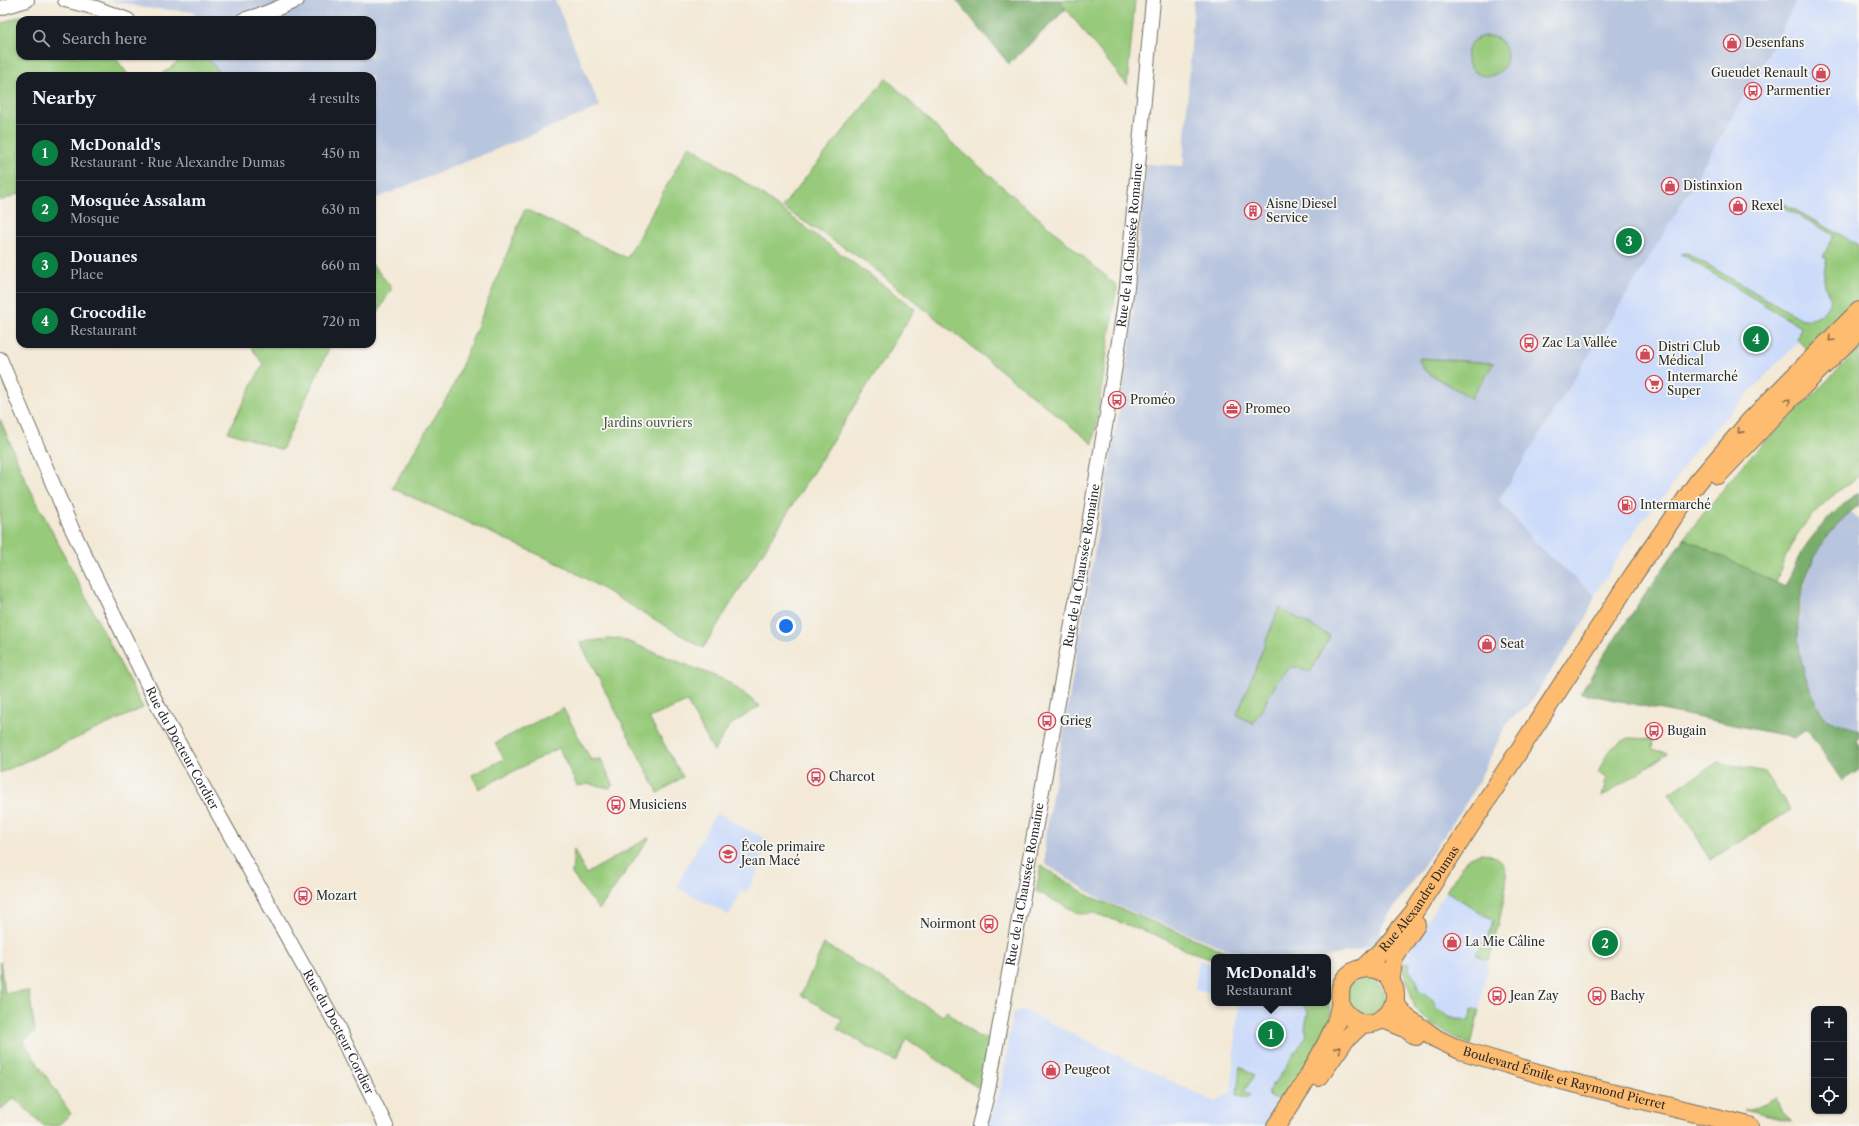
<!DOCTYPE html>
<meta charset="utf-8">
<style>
:root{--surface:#171b24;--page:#242831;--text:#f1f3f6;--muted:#9ea1a6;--line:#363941;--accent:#0b8043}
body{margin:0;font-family:"Libre Caslon Text",serif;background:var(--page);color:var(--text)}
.controls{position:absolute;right:12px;bottom:12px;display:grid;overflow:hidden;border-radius:8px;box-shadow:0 1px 3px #0004}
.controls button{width:36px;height:36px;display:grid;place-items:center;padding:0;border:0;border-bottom:1px solid var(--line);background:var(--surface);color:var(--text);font:20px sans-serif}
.you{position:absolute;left:786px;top:626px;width:14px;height:14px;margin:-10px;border:3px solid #fff;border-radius:50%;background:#1a73e8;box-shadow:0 0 0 6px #1a73e833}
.badge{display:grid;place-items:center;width:26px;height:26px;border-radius:50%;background:var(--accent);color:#fff;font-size:13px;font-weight:700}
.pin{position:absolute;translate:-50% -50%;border:2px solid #fff;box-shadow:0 1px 4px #0006}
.popup{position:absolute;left:1211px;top:954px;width:120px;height:52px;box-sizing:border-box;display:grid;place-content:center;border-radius:8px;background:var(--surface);filter:drop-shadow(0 1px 3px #0005);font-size:13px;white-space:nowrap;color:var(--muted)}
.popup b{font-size:15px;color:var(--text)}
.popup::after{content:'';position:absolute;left:50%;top:100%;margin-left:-8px;border:8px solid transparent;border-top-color:var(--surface)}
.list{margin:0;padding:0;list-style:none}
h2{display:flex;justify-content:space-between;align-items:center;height:52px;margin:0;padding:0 16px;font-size:17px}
h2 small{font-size:13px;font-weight:400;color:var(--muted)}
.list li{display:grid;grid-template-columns:26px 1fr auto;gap:12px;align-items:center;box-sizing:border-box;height:56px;padding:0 16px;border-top:1px solid var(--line)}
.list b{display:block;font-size:15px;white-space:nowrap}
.list p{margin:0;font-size:13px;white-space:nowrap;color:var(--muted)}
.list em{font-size:13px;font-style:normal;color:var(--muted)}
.icon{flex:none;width:22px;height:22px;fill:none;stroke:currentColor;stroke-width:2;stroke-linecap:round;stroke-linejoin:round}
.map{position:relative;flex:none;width:1859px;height:1126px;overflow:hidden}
.search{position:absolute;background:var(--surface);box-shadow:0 1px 3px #0004;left:16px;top:16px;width:360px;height:44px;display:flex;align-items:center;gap:10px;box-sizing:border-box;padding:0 14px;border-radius:12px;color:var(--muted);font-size:15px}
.panel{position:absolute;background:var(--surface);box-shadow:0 1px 3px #0004;left:16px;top:72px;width:360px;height:276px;border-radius:12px}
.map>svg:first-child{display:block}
.built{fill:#ccdbfa}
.industrial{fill:#b8c5de}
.green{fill:#97ca7a;stroke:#617a52}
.forest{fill:#79ae6a;stroke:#526c4a}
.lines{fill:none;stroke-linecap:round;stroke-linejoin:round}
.tertiary-casing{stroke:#716e67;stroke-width:16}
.primary-casing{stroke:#716e67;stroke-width:20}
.tertiary{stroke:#fff;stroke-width:14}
.primary{stroke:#fdbc6f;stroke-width:18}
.oneway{stroke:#8a6c4a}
.labels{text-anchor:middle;stroke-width:3.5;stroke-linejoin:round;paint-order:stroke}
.poi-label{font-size:12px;fill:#2b2b2b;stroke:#f6f6f2;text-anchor:start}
.street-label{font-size:12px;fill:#2b2b2b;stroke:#f6f6f2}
.park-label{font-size:12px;fill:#4b5b43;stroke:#f6f6f2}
</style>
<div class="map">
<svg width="1859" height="1126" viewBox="0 0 1859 1126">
<rect width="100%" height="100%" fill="#f6f6f2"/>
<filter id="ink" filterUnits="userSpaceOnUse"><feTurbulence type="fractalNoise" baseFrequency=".025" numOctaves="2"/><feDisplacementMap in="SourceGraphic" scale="8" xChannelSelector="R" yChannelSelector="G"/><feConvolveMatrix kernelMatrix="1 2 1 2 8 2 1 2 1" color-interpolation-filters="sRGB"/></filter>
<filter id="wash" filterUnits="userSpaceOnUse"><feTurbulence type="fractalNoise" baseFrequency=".012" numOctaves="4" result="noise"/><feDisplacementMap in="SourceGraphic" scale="16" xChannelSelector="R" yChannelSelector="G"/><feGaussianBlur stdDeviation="0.9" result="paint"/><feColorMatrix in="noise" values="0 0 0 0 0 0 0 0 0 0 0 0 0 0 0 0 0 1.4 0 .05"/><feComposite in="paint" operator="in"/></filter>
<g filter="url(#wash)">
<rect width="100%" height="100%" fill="#f3e9d6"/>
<g class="built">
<path d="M1797,0h62v285l-78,74 -85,90 -29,44 -27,30 -45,72 -54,-47 -42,-48 276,-458z"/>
<path d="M716,812l53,29 -13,25 4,2 -14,25 -4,-2 -13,24 -53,-28z"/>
<path d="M1446,891l47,29 -10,39h6l-10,51 -7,-1 -3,12 -21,-5 -14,-10 2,-3 -18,-13 -1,-10 -9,-11 1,-5 -8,-1z"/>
<path d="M1199,960l15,5v29l-19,-5z"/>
<path d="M1328,1000l5,16 -64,110h-281l13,-40 11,-68 2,-6 11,-1 190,91 16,-10 8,-89h89z"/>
</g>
<g class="industrial">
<path d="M110,0h445l45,107 -228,93v-124h-150l-16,-20h166v-36h-177l-1,-8 -50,-4z"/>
<path d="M1194,0h603l-22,42 -113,195 -163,263 42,48 54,47 -8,22 -60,90 -18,13 -36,72 -16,25 -73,105 -8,23 -48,12h-43l-53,-6 -130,-51 -57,-36v-27l85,-491 16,-182 37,2z"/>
<path d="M1850,512l9,8v211l-34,-13 -17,-33 -7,-24 -3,-25 3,-36 11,-39 16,-26z"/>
</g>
<g class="green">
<path d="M1059,0h76l-8,85 -61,-76z"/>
<path d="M51,15l17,1 13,4h-61v36h94l15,20h-109v117l-20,8v-177l20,-8z"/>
<circle cx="1487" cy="56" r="20"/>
<path d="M186,56h20l16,20h-63z"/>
<path d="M886,78l64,63 167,145 -24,158 -230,-184 -81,-53z"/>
<path d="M689,145l61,41 165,123 -212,339 -139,-82 -172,-78 61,-101 72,-178 102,49z"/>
<path d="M1777,200l82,45v54l-27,27 -26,23 -9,-10 4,-12 -120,-73 6,-1 114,66c18,1 22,-4 30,-19 -8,-17 -9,-23 -4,-41l-4,-2 11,-22 -58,-32z"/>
<path d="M372,264l20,24 -20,34z"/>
<path d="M249,344h82l-49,106 -54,-18 35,-68z"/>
<path d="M1859,349v127c-44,31 -67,54 -83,107l-92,-45 61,-76z"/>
<path d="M1418,358l76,5 -23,35 -46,-27z"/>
<path d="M0,419l24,58 119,231 -143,65z"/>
<path d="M1279,608l51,28 -20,36 -19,-6 -14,16 -24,42 -16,-9z"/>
<path d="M619,638l108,43 33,25 -31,20 -15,25 -27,-49 -38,16 34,59 -25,16 -78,-151z"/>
<path d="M563,708l28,52 10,-1 12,25 -3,4 -21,-4 -12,2 -18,-38 -80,41 -7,-14 32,-16 -9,-16z"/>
<path d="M1629,738l24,1 -1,10 16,4 -66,44 5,-21 -9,-3c8,-19 12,-27 31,-35z"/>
<path d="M1718,762l47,10 26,38 -81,50c-12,-23 -27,-45 -41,-67z"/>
<path d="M650,837l-51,73 -27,-36 2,-24 12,24z"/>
<path d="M1481,853c13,1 23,7 25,20 3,15 -12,69 -17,86h-6l-7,-5 6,-11h5l6,-23 -47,-29 22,-33z"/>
<path d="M1041,866l50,31 139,56 22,4h-38v2l-26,-8 -32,-16 -62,-22 -14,1 -44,-23z"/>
<path d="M824,944l119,72 4,-5 30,25 14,3 -10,51 -74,-51 -11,23 -59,-33 5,-10 -41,-24z"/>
<path d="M0,962l5,31 24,-2 6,41 -12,9 48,73 -14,12h-13l-30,-28 -14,12z"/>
<path d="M1401,963l8,1 -1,5 9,11 1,10 18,13 -2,3 14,10 21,5 3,-12 7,1 -8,35c-20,-9 -43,-20 -56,-37z"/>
<path d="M1366,977c14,3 27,22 13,34 -3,3 -8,5 -12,6l-18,-7 -4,-19 8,-11z"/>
<path d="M1328,1000l3,9 -1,17 -48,74 -12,-3 -2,-5 4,-5v-3l2,1 33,-50 -2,-7 3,-16 -6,-9h26z"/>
<path d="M1240,1066l14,10 -10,15 6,4 -3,4 -10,-4z"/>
<path d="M1776,1096l5,16 11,10 -47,-12 18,-4z"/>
</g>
<g class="forest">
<path d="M956,0h103l7,9 -57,55z"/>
<path d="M1859,492v13c-68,51 -79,143 -34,213l34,13v6l-3,4 3,4v25l-17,11 -35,-52 -14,10 -11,-4 -201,-42 22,-37 81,-118 101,49c6,-12 10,-24 16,-34 15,-24 36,-45 58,-61z"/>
</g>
</g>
<g filter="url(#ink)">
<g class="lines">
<defs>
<g id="tertiary">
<path d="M65,0l31,8 32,12"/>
<path d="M0,8l27,-8"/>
<path d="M243,20l23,-7 31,-13"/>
<path id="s1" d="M0,359l72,170 87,179 178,318 49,100"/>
<path id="s2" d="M979,1126l9,-36 90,-499 43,-262 6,-42 26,-287"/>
</g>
<g id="primary">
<path d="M1718,475l69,-73 72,-72"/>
<path id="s3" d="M1362,969l22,-21 30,-36 220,-338 63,-91 53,-62 109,-110"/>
<path d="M1390,981l4,-24 22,-32"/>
<path id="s4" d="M1394,1003l12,14 31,22 23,11 101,30 188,46"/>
<path d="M1383,1019l22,9 11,8"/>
<path d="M1319,1077l25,-36 18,-17"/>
<path d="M1276,1126c20,-29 40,-60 55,-92 4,-8 8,-20 9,-29 1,-10 -2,-17 5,-26 12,-15 35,-14 45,1 20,30 -25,66 -50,25"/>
</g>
</defs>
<use href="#tertiary" class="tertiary-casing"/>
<use href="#primary" class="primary-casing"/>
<use href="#tertiary" class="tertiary"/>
<use href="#primary" class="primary"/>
</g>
<defs><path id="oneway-chevron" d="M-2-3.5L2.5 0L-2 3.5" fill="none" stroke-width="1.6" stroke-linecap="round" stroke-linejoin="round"/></defs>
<g class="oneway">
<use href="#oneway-chevron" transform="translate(1831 339) rotate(135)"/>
<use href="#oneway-chevron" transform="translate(1788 401) rotate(-46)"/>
<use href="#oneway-chevron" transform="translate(1740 431) rotate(132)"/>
<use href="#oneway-chevron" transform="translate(1338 1049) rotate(-56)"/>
</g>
</g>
<defs>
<symbol id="shop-ring" viewBox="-11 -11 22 22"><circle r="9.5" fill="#f6f6f2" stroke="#d1495b" stroke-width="1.5"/><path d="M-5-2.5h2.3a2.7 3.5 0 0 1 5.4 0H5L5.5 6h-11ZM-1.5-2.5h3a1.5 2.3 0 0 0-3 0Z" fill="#d1495b"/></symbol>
<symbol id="bus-ring" viewBox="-11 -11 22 22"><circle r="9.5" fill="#f6f6f2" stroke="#d1495b" stroke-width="1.5"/><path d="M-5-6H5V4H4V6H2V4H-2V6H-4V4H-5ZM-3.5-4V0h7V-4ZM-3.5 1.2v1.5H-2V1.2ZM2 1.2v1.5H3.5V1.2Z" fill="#d1495b"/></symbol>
<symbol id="building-ring" viewBox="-11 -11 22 22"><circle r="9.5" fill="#f6f6f2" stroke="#d1495b" stroke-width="1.5"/><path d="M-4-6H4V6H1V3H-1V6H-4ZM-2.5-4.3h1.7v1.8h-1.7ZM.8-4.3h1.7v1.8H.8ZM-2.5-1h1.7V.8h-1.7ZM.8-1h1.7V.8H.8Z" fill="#d1495b"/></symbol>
<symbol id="supermarket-ring" viewBox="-11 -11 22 22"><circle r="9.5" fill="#f6f6f2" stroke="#d1495b" stroke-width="1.5"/><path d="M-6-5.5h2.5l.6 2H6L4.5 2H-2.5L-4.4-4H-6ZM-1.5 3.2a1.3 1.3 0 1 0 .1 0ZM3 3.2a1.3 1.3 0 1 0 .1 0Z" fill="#d1495b"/></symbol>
<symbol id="office-ring" viewBox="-11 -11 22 22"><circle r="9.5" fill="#f6f6f2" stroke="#d1495b" stroke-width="1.5"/><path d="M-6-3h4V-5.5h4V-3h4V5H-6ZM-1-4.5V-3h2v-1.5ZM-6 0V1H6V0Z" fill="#d1495b"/></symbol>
<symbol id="fuel-ring" viewBox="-11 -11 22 22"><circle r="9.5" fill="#f6f6f2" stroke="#d1495b" stroke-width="1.5"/><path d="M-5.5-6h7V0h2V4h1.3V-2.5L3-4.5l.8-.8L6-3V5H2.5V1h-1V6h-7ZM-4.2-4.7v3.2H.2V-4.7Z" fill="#d1495b"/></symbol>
<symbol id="school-ring" viewBox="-11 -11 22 22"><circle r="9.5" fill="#f6f6f2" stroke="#d1495b" stroke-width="1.5"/><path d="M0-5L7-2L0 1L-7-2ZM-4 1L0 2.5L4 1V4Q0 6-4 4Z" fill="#d1495b"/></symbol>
</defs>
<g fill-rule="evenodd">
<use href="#shop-ring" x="1722" y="33" width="20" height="20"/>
<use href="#shop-ring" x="1811" y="63" width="20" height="20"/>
<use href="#bus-ring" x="1743" y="81" width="20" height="20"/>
<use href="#shop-ring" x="1660" y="176" width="20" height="20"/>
<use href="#shop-ring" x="1728" y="196" width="20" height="20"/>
<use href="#building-ring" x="1243" y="201" width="20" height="20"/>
<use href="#bus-ring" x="1519" y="333" width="20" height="20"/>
<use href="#shop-ring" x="1635" y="344" width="20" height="20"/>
<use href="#supermarket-ring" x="1644" y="374" width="20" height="20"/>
<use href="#bus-ring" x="1107" y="390" width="20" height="20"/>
<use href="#office-ring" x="1222" y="399" width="20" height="20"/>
<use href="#fuel-ring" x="1617" y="495" width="20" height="20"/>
<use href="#shop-ring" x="1477" y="634" width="20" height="20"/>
<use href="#bus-ring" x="1037" y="711" width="20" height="20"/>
<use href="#bus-ring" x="1644" y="721" width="20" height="20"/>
<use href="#bus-ring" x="806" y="767" width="20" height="20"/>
<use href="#bus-ring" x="606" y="795" width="20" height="20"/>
<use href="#school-ring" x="718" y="844" width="20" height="20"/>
<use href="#bus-ring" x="293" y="886" width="20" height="20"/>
<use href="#bus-ring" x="979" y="914" width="20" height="20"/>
<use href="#shop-ring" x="1442" y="932" width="20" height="20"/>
<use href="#bus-ring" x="1487" y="986" width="20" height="20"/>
<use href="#bus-ring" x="1587" y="986" width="20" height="20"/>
<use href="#shop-ring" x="1041" y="1060" width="20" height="20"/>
</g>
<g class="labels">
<g class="poi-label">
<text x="1745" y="47">Desenfans</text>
<text x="1808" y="77" text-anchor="end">Gueudet Renault</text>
<text x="1766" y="95">Parmentier</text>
<text x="1683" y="190">Distinxion</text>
<text x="1266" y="208">Aisne Diesel<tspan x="1266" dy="14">Service</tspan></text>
<text x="1751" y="210">Rexel</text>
<text x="1542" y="347">Zac La Vallée</text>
<text x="1658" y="351">Distri Club<tspan x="1658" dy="14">Médical</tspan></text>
<text x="1667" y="381">Intermarché<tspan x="1667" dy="14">Super</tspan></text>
<text x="1130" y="404">Proméo</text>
<text x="1245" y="413">Promeo</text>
<text x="1640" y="509">Intermarché</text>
<text x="1500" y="648">Seat</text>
<text x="1060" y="725">Grieg</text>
<text x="1667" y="735">Bugain</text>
<text x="829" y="781">Charcot</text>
<text x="629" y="809">Musiciens</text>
<text x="741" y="851">École primaire<tspan x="741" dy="14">Jean Macé</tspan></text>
<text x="316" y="900">Mozart</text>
<text x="976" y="928" text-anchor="end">Noirmont</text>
<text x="1465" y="946">La Mie Câline</text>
<text x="1510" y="1000">Jean Zay</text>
<text x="1610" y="1000">Bachy</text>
<text x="1064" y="1074">Peugeot</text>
</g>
<g class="street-label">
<text dy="4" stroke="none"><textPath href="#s2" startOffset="894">Rue de la Chaussée Romaine</textPath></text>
<text dy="4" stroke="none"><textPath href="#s2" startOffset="570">Rue de la Chaussée Romaine</textPath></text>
<text dy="4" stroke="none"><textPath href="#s1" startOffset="430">Rue du Docteur Cordier</textPath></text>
<text dy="4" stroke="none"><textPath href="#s2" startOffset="246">Rue de la Chaussée Romaine</textPath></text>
<text dy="4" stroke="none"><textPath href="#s3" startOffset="91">Rue Alexandre Dumas</textPath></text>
<text dy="4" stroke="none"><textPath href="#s1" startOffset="754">Rue du Docteur Cordier</textPath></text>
<text dy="4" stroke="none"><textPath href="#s4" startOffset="190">Boulevard Émile et Raymond Pierret</textPath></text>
</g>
<g class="park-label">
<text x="648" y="427">Jardins ouvriers</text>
</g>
</g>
</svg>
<div class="controls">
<button>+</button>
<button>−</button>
<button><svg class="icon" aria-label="locate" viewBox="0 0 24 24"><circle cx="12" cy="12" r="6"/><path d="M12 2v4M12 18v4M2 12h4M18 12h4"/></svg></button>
</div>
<div class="you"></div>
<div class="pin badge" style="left:1271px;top:1034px">1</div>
<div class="popup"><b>McDonald's</b>Restaurant</div>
<div class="pin badge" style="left:1605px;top:943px">2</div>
<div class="pin badge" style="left:1629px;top:241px">3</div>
<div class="pin badge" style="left:1756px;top:339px">4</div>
<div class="search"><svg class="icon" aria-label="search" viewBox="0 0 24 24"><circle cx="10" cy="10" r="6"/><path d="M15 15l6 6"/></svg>Search here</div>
<section class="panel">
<h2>Nearby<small>4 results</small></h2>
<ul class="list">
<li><span class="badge">1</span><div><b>McDonald's</b><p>Restaurant · Rue Alexandre Dumas</p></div><em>450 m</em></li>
<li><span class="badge">2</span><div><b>Mosquée Assalam</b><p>Mosque</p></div><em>630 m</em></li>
<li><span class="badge">3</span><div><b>Douanes</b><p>Place</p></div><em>660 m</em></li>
<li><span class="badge">4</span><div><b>Crocodile</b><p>Restaurant</p></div><em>720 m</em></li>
</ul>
</section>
</div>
